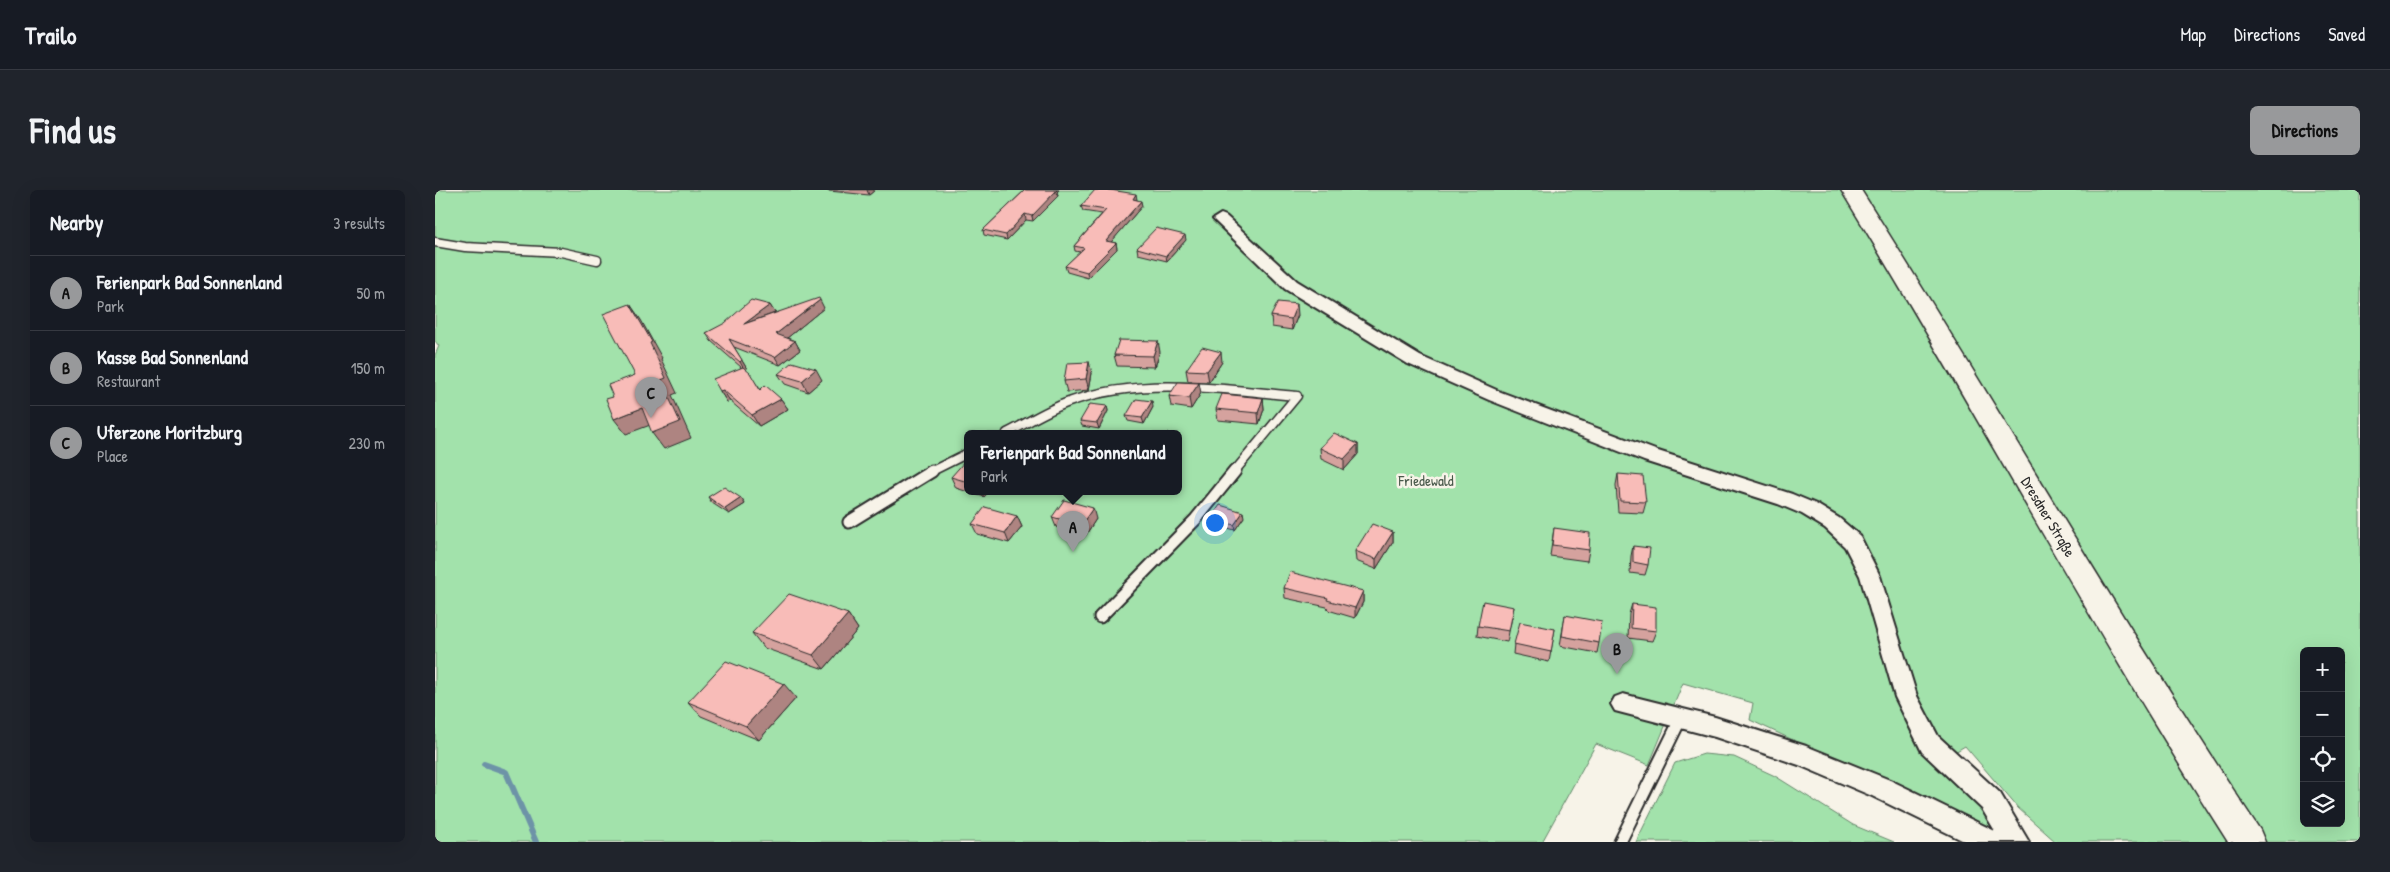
<!DOCTYPE html>
<meta charset="utf-8">
<style>
:root{--surface:#171b24;--page:#20242c;--text:#f1f3f6;--muted:#9ea1a6;--line:#363941;--accent:#98999b}
body{margin:0;font-family:"Patrick Hand",sans-serif;background:var(--page);color:var(--text)}
.controls{position:absolute;right:15px;bottom:15px;display:grid;overflow:hidden;border-radius:8px;box-shadow:0 5px 20px #0002}
.controls button{width:45px;height:45px;display:grid;place-items:center;padding:0;border:0;border-bottom:1px solid var(--line);background:var(--surface);color:var(--text);font:25px sans-serif}
.you{position:absolute;left:779px;top:332px;width:18px;height:18px;margin:-12px;border:4px solid #fff;border-radius:50%;background:#1a73e8;box-shadow:0 0 0 8px #1a73e833}
.badge{display:grid;place-items:center;width:32px;height:32px;border-radius:50%;background:var(--accent);color:#111;font-size:16px;font-weight:700}
.pin{position:absolute;translate:-50% -41px;filter:drop-shadow(0 1px 2px #0008)}
.pin::after{content:'';position:absolute;top:26px;width:18px;height:15px;background:inherit;clip-path:polygon(0 0,100% 0,50% 100%)}
.popup{position:absolute;left:529px;top:240px;width:218px;height:65px;box-sizing:border-box;display:grid;place-content:center;border-radius:8px;background:var(--surface);filter:drop-shadow(0 1px 4px #0005);font-size:16px;white-space:nowrap;color:var(--muted)}
.popup b{font-size:19px;color:var(--text)}
.popup::after{content:'';position:absolute;left:50%;top:100%;margin-left:-10px;border:10px solid transparent;border-top-color:var(--surface)}
.list{margin:0;padding:0;list-style:none}
h2{display:flex;justify-content:space-between;align-items:center;height:65px;margin:0;padding:0 20px;font-size:21px}
h2 small{font-size:16px;font-weight:400;color:var(--muted)}
.list li{display:grid;grid-template-columns:32px 1fr auto;gap:15px;align-items:center;box-sizing:border-box;height:75px;padding:0 20px;border-top:1px solid var(--line)}
.list b{display:block;font-size:19px;white-space:nowrap}
.list p{margin:0;font-size:16px;white-space:nowrap;color:var(--muted)}
.list em{font-size:16px;font-style:normal;color:var(--muted)}
.icon{flex:none;width:28px;height:28px;fill:none;stroke:currentColor;stroke-width:2;stroke-linecap:round;stroke-linejoin:round}
.map{position:relative;flex:none;width:1925px;height:652px;overflow:hidden;border-radius:8px}
header{display:flex;align-items:center;gap:30px;box-sizing:border-box;height:70px;padding:0 25px;background:var(--surface);border-bottom:1px solid var(--line)}
header strong{font-size:24px}
nav{display:flex;gap:28px;margin-inline-start:auto;font-size:18px}
.intro{display:flex;align-items:center;justify-content:space-between;box-sizing:border-box;height:120px;padding:0 30px}
h1{margin:0;font-size:35px}
.button{padding:12px 22px;border-radius:8px;background:var(--accent);color:#111;font-size:18px;font-weight:700}
main{display:flex;gap:30px;padding:0 30px}
aside{flex:1;background:var(--surface);border-radius:8px;box-shadow:0 5px 20px #0002}
.map>svg:first-child{display:block}
.green{fill:#a2e2ab;stroke:#66866b;fill-rule:evenodd}
.lines{fill:none;stroke-linecap:round;stroke-linejoin:round}
.stream{stroke:#6d93a7;stroke-width:6}
.service-far1-casing{stroke:#2b2b2b;stroke-width:11}
.service-casing{stroke:#2b2b2b;stroke-width:15}
.minor-casing{stroke:#2b2b2b;stroke-width:4}
.secondary-casing{stroke:#2b2b2b;stroke-width:3}
.service-far1{stroke:#f7f3e8;stroke-width:8}
.service{stroke:#f7f3e8;stroke-width:11}
.minor{fill:#f7f3e8;fill-rule:evenodd}
.secondary{fill:#f7f3e8;fill-rule:evenodd}
.wall{fill:#d5a29e;stroke:#2b2b2b}
.shaded-wall{fill:#ae8481;stroke:#2b2b2b}
.building{fill:#f8bcb8;stroke:#2b2b2b}
.labels{text-anchor:middle;stroke-width:5;stroke-linejoin:round;paint-order:stroke}
.park-label{font-size:15px;fill:#49594b;stroke:#f7f3e8}
.street-label{font-size:15px;fill:#2b2b2b;stroke:#f7f3e8}
</style>
<header>
<strong>Trailo</strong>
<nav><a>Map</a><a>Directions</a><a>Saved</a></nav>
</header>
<div class="intro"><h1>Find us</h1><a class="button">Directions</a></div>
<main>
<aside>
<h2>Nearby<small>3 results</small></h2>
<ul class="list">
<li><span class="badge">A</span><div><b>Ferienpark Bad Sonnenland</b><p>Park</p></div><em>50 m</em></li>
<li><span class="badge">B</span><div><b>Kasse Bad Sonnenland</b><p>Restaurant</p></div><em>150 m</em></li>
<li><span class="badge">C</span><div><b>Uferzone Moritzburg</b><p>Place</p></div><em>230 m</em></li>
</ul>
</aside>
<div class="map">
<svg width="1925" height="652" viewBox="0 0 1925 652">
<rect width="100%" height="100%" fill="#f7f3e8"/>
<filter id="ink" filterUnits="userSpaceOnUse"><feTurbulence type="fractalNoise" baseFrequency=".02" numOctaves="2"/><feDisplacementMap in="SourceGraphic" scale="10" xChannelSelector="R" yChannelSelector="G"/><feConvolveMatrix kernelMatrix="1 2 1 2 8 2 1 2 1" color-interpolation-filters="sRGB"/></filter>
<g filter="url(#ink)">
<g class="green">
<path d="M0,0h1925v652h-304l-38,-34 -53,-62 -25,15 42,41 13,32 -245,-114 3,-17 -70,-20 -34,82 -53,-21 -54,98h-1107v-487l4,-9 -4,-5zM533,243h210v58h-210zM1869,461h37v172h-37z"/>
<path d="M1269,564l30,3 41,19 78,49 41,17h-258l39,-79z"/>
</g>
<g class="lines">
<path class="stream" d="M49,574l22,8 30,70"/>
<defs>
<g id="service-far1">
<path d="M0,52l30,5 96,5 36,8"/>
<path d="M572,243c20,-10 40,-23 62,-31 73,-26 153,-13 228,-6l-63,76"/>
<path d="M495,282l38,-19"/>
</g>
<g id="service">
<path d="M414,332l83,-51"/>
<path d="M665,427l96,-98 39,-48"/>
<path d="M1185,652l62,-126"/>
</g>
<path id="minor" d="M786,24l5,2 71,65 123,75 81,36 157,59 134,43 24,10 23,14 21,18 20,40 37,120 21,40 62,57 29,49h-63l-94,-46 -73,-31 -84,-28 -100,-26 -4,-7 4,-7 8,-3 92,23 91,29 84,34 105,51 -13,-22 -60,-57 -27,-55 -35,-121 -15,-29 -20,-19 -23,-14 -24,-10 -134,-43 -155,-61 -81,-36 -123,-75 -69,-67 -3,-3z"/>
<path id="secondary" d="M1406,0h20c135,212 259,431 399,640l5,12h-37c-136,-213 -255,-437 -387,-652z"/>
</defs>
<use href="#service-far1" class="service-far1-casing"/>
<use href="#service" class="service-casing"/>
<use href="#minor" class="minor-casing"/>
<use href="#secondary" class="secondary-casing"/>
<use href="#service-far1" class="service-far1"/>
<use href="#service" class="service"/>
<use href="#minor" class="minor"/>
<use href="#secondary" class="secondary"/>
</g>
<g class="wall">
<path d="M393,0h47l-6,5 -40,-4z"/>
<path d="M590,0h34l-2,2 1,4 -25,25 -7,-1 -19,20 -23,-5 -1,-5z"/>
<path d="M702,10l5,6 -31,36 5,1 1,6 -29,29 -21,-6 -2,-6 15,-14 -5,-1 -1,-5 28,-32 -19,-3 -2,-5z"/>
<path d="M751,50l-19,21 -29,-7 -1,-6z"/>
<path d="M335,115l5,8 49,-5 -37,30 8,3 5,9 -20,15 -46,-18 13,22 -1,1 14,19 21,10 7,10 -29,17 -29,-25 -3,1 -7,-11 21,-24 -30,-26 -5,-8z"/>
<path d="M863,125l-6,15 -20,-3 -1,-11z"/>
<path d="M725,162l-5,15 -38,-1 -3,-11z"/>
<path d="M787,172l-13,20 -21,-1 -2,-11z"/>
<path d="M657,183l-3,17 -22,2 -3,-11z"/>
<path d="M343,184l44,6 -14,12 -23,-8z"/>
<path d="M766,203l-10,16 -20,-3 -2,-10z"/>
<path d="M828,208l1,11 -5,15 -41,-4 -2,-11z"/>
<path d="M672,216l1,5 -9,18 -17,-3 -2,-5z"/>
<path d="M718,217l-9,17 -16,-3 -2,-5z"/>
<path d="M923,254v10l-14,16 -23,-11 -1,-11z"/>
<path d="M533,271v30h21l-5,6 -28,-9 -5,-11z"/>
<path d="M1183,284l28,28 -3,11 -25,-1 -2,-27z"/>
<path d="M273,307l33,1 4,6 -16,10 -17,-11z"/>
<path d="M582,326l5,11 -13,16 -32,-9 -5,-10z"/>
<path d="M617,327l44,2 -11,17 -29,-9z"/>
<path d="M809,327l-9,13 -22,-6 -2,-6z"/>
<path d="M1119,338l35,22 -2,11 -37,-5z"/>
<path d="M958,342v10l-17,27 -20,-8 -1,-10z"/>
<path d="M1198,356l15,19 -3,10 -15,-2 1,-17z"/>
<path d="M849,398l79,3v11l-8,16 -27,-8 -1,-3 -42,-9z"/>
<path d="M1197,414l24,27 -4,10 -24,-3 1,-24z"/>
<path d="M1079,417l-7,35 -30,-6 1,-10z"/>
<path d="M413,424l10,15 -34,40 -60,-21 -12,-15z"/>
<path d="M1130,425l34,28 -2,10 -37,-7z"/>
<path d="M1120,439l-6,33 -36,-8 1,-10z"/>
<path d="M361,508l-37,42 -58,-24 -13,-14z"/>
</g>
<g class="shaded-wall">
<path d="M432,0h8l-6,5z"/>
<path d="M618,0h6l-2,2 1,4 -25,25 -1,-5z"/>
<path d="M701,4l1,6 -4,-1z"/>
<path d="M706,11l1,5 -35,41 -1,-6z"/>
<path d="M590,24l1,6 -19,20 -1,-5z"/>
<path d="M750,45l1,5 -19,21 -1,-5z"/>
<path d="M681,53l1,6 -29,29 -1,-6z"/>
<path d="M385,110l4,8 -43,35 -5,-9z"/>
<path d="M195,114l11,16 21,38 -1,1 16,34 -5,2 19,43 -27,11 -12,-16 9,-53z"/>
<path d="M862,114l1,11 -6,15 -1,-11z"/>
<path d="M335,115l5,8 -31,11z"/>
<path d="M294,149l18,30 -2,2 -5,-9z"/>
<path d="M360,151l5,9 -20,15 -5,-8z"/>
<path d="M723,151l2,11 -5,15 -2,-11z"/>
<path d="M786,162l1,10 -13,20 -2,-11z"/>
<path d="M654,172l3,11 -3,17 -3,-11z"/>
<path d="M381,179l6,11 -14,12 -6,-11z"/>
<path d="M764,193l2,10 -10,16 -2,-11z"/>
<path d="M288,200l7,11 -3,1 -7,-11z"/>
<path d="M828,208l1,11 -5,15 -1,-11z"/>
<path d="M346,209l7,10 -29,17 -7,-11z"/>
<path d="M717,211l1,6 -9,17 -2,-6z"/>
<path d="M672,216l1,5 -9,18 -2,-6z"/>
<path d="M207,218l11,16 -27,10 -12,-15z"/>
<path d="M923,254v10l-14,16v-11z"/>
<path d="M546,301h8l-5,6z"/>
<path d="M306,308l4,6 -16,10 -4,-5z"/>
<path d="M658,318l3,11 -11,17 -4,-11z"/>
<path d="M808,322l1,5 -9,13 -1,-5z"/>
<path d="M582,326l5,11 -13,16 -4,-10z"/>
<path d="M958,342v10l-17,27v-10z"/>
<path d="M928,401v11l-8,16v-10z"/>
<path d="M413,424l10,15 -34,40 -11,-14z"/>
<path d="M349,494l12,14 -37,42 -13,-14z"/>
</g>
<g class="building">
<path d="M590,0h32l-25,26 -7,-2 -19,21 -23,-5z"/>
<path d="M660,0h15l26,4 -3,5 8,2 -35,40 10,2 -29,29 -22,-6 19,-18 -10,-2 32,-36 -25,-4z"/>
<path d="M721,38l29,7 -19,21 -29,-8z"/>
<path d="M384,108l1,2 -44,34 19,7 -20,16 -46,-18 13,21 -2,2 -34,-29 19,-10 26,-23 19,5 -26,19z"/>
<path d="M843,112l19,2 -6,15 -20,-3z"/>
<path d="M195,114l22,38 -2,1 16,35 -5,2 19,42 -28,11 -10,-25 -28,11 -8,-20 7,-2 -5,-12 27,-10 -32,-61z"/>
<path d="M684,150l39,1 -5,15 -39,-1z"/>
<path d="M767,157l19,5 -14,19 -21,-1z"/>
<path d="M357,172l24,7 -14,12 -24,-7z"/>
<path d="M654,172l-3,17 -22,2 3,-18z"/>
<path d="M308,177l7,6 10,17 5,-5 16,14 -29,16 -29,-25 -3,1 -7,-12z"/>
<path d="M743,192l21,1 -10,15 -20,-2z"/>
<path d="M787,204l41,4 -5,15 -42,-4z"/>
<path d="M701,209l16,2 -10,17 -16,-2z"/>
<path d="M655,214l17,2 -10,17 -17,-2z"/>
<path d="M899,243l24,11 -14,15 -24,-11z"/>
<path d="M531,270l2,1v21l-17,-5z"/>
<path d="M1183,284l25,2 3,26 -26,-1z"/>
<path d="M289,297l17,11 -16,11 -17,-12z"/>
<path d="M629,310l29,8 -12,17 -29,-8z"/>
<path d="M785,315l23,7 -9,13 -23,-7z"/>
<path d="M550,317l32,9 -12,17 -33,-9z"/>
<path d="M937,334l21,8 -17,27 -21,-8z"/>
<path d="M1119,338l36,5 -1,17 -37,-5z"/>
<path d="M1198,356l17,2 -2,17 -15,-3z"/>
<path d="M855,382l73,19 -8,17 -28,-8 1,-2 -44,-10z"/>
<path d="M354,404l59,20 -35,41 -61,-22z"/>
<path d="M1048,411l31,6 -5,24 -31,-5z"/>
<path d="M1197,414l24,3v24l-25,-3z"/>
<path d="M1130,425l37,7 -3,21 -37,-7z"/>
<path d="M1085,432l35,7 -4,23 -37,-8z"/>
<path d="M291,471l58,23 -38,42 -58,-24z"/>
</g>
</g>
<g class="labels">
<g class="park-label">
<text x="991" y="296">Friedewald</text>
</g>
<g class="street-label">
<text transform="translate(1613 327) rotate(59)" y="5">Dresdner Straße</text>
</g>
</g>
</svg>
<div class="controls">
<button>+</button>
<button>−</button>
<button><svg class="icon" aria-label="locate" viewBox="0 0 24 24"><circle cx="12" cy="12" r="6"/><path d="M12 2v4M12 18v4M2 12h4M18 12h4"/></svg></button>
<button><svg class="icon" aria-label="layers" viewBox="0 0 24 24"><path d="M12 4l9 5-9 5-9-5zM3 14l9 5 9-5"/></svg></button>
</div>
<div class="you"></div>
<div class="pin badge" style="left:638px;top:362px">A</div>
<div class="popup"><b>Ferienpark Bad Sonnenland</b>Park</div>
<div class="pin badge" style="left:1182px;top:484px">B</div>
<div class="pin badge" style="left:216px;top:228px">C</div>
</div>
</main>
